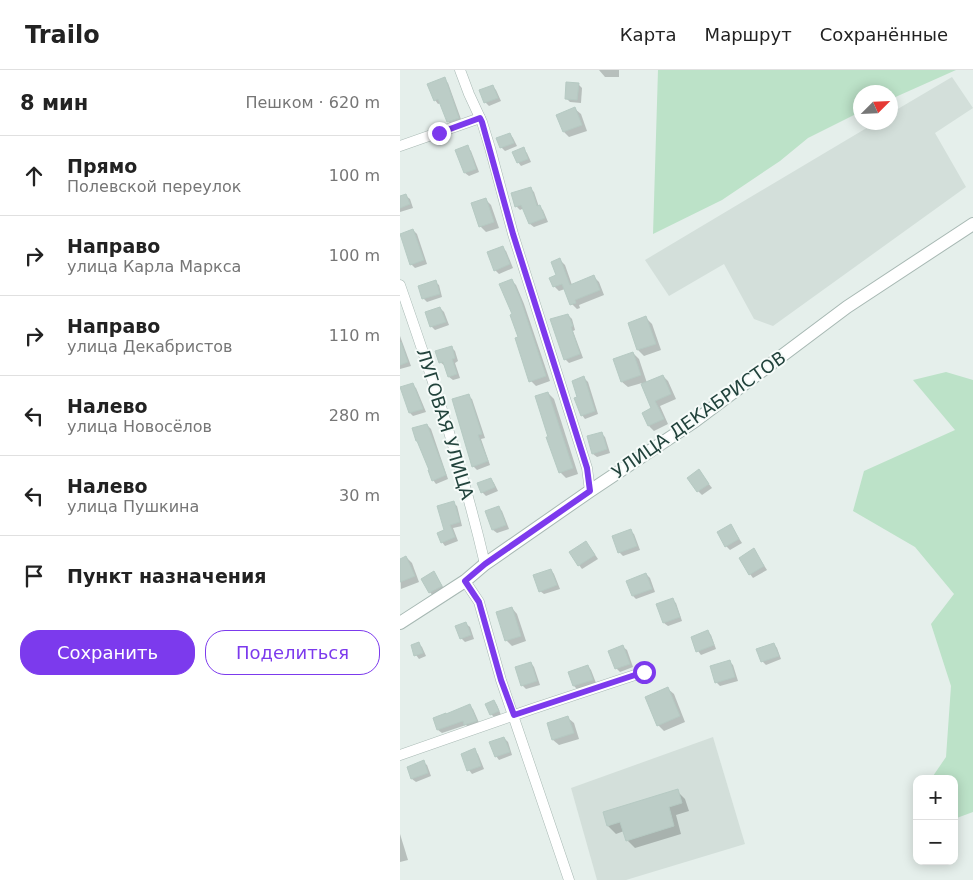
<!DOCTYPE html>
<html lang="ru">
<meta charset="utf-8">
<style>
:root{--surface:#fff;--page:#f2f2f2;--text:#222;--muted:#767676;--line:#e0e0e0;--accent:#7c3aed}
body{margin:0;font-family:"DejaVu Sans",sans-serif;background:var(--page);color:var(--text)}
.controls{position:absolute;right:15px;bottom:15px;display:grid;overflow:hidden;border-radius:10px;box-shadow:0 2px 12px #0003}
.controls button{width:45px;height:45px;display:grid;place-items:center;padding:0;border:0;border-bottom:1px solid var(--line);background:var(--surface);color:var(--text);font:25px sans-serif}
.compass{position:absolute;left:453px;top:15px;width:45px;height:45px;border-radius:50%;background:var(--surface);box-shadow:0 2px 12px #0003;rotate:66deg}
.stop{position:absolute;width:15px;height:15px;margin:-11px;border:4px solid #7c3aed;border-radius:50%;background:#fff}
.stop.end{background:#7c3aed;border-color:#fff;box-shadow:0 1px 5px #0008}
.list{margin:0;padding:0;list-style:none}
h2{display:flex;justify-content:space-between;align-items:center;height:65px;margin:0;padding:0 20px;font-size:21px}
h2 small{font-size:16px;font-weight:400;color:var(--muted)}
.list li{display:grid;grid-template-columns:32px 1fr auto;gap:15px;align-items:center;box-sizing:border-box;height:80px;padding:0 20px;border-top:1px solid var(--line)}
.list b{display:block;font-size:19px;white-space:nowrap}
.list p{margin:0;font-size:16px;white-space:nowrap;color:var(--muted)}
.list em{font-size:16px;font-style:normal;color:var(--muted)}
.actions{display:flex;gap:10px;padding:15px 20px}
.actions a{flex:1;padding:11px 0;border:1px solid var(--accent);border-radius:20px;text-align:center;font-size:18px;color:var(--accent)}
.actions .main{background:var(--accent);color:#fff}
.icon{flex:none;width:28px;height:28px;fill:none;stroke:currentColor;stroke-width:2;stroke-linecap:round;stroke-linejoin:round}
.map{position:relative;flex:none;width:573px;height:810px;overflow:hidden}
header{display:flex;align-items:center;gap:30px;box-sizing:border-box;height:70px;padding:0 25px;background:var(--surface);border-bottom:1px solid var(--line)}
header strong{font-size:24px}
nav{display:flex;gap:28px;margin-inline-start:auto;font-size:18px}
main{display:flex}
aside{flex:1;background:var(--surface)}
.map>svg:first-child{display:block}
.built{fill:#d3dfda}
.green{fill:#bce2c8}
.shadow{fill:#0003}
.building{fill:#bccdc7;stroke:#b6cac3}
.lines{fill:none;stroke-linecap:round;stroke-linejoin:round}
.minor-casing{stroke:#a7b8b3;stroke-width:11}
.tertiary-casing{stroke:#a7b8b3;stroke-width:14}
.minor{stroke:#fff;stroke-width:10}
.tertiary{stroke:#fff;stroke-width:12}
.route{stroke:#7c3aed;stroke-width:6}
.labels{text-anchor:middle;stroke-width:4;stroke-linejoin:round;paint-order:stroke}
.street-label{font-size:18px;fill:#22433c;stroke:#f6fbf9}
</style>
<header>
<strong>Trailo</strong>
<nav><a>Карта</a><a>Маршрут</a><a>Сохранённые</a></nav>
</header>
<main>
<aside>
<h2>8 мин<small>Пешком · 620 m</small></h2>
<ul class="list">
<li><svg class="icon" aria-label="ahead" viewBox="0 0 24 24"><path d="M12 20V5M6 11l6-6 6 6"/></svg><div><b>Прямо</b><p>Полевской переулок</p></div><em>100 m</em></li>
<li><svg class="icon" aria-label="right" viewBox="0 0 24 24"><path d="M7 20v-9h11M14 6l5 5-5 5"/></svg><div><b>Направо</b><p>улица Карла Маркса</p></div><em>100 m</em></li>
<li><svg class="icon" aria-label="right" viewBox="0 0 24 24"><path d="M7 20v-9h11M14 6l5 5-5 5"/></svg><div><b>Направо</b><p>улица Декабристов</p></div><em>110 m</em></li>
<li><svg class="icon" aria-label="left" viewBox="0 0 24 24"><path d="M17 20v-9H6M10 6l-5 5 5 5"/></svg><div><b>Налево</b><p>улица Новосёлов</p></div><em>280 m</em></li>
<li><svg class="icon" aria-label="left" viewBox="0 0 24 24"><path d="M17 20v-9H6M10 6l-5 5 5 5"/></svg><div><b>Налево</b><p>улица Пушкина</p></div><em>30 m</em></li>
<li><svg class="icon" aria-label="arrive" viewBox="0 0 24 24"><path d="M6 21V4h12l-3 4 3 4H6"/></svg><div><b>Пункт назначения</b></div></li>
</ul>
<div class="actions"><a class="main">Сохранить</a><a>Поделиться</a></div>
</aside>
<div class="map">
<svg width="573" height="810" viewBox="0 0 573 810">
<rect width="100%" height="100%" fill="#e5efeb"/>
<g class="built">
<path d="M552,7l21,31 -38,25 31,54 -193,139 -19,-7 -30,-55 -55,32 -24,-36 230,-137 15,-1 1,-9z"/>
<path d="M313,667l32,107 -119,36h-29l-26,-92z"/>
</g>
<g class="green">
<path d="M258,0h298l-65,29 -1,-7h-30v20l-52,26 -28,23 -58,39 -69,34z"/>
<path d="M546,302l27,8v432l-19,7v-40h-23l15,-22 5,-71 -20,-62 23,-30 -39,-47 -62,-36 11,-40 91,-41 -42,-50z"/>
</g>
<g class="shadow">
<path d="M199,0h20v7h-14z"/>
<path d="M44,9l4,4 14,39 -10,3 -4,-3 -7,-19 -3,1 -3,-4z"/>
<path d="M178,14l4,4 -1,15 -11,-1 -4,-4z"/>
<path d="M93,17l3,3 5,11 -12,5 -4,-4z"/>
<path d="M175,39l6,5 6,17 -18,6 -5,-5z"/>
<path d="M110,64l3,4 4,8 -12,5 -4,-4z"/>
<path d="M67,77l4,4 8,21 -10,4 -4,-3z"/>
<path d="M123,79l4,4 4,9 -10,4 -3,-4z"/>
<path d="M130,118l4,4 5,15 4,3 5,12 -14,5 -4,-3 -6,-16 -4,2 -4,-4z"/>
<path d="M6,126l4,3 3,9 -13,4v-14z"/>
<path d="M85,129l6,6 8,23 -13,4 -6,-6z"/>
<path d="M13,160l4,4 10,30 -12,4 -3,-3 -11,-30z"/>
<path d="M102,178l4,3 7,17 -14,6 -4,-4z"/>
<path d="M160,190l5,5 7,20 22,-8 5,5 5,13 -25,10 1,3 -3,1 -5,-5 -7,-15 -6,2 -5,-5z"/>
<path d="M111,210l5,5 8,19 26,77 -14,5 -5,-5 -17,-66z"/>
<path d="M35,212l4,3 3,12 -15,5 -4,-4z"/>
<path d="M40,238l4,4 5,13 -14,5 -3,-3 -5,-14z"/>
<path d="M168,245l4,4 3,11 -2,1 10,27 -14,5 -4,-4z"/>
<path d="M246,248l6,6 9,26 -17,6 -6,-6 -9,-26z"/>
<path d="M0,266l11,30 -11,3z"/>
<path d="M51,277l4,4 3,10 -3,2 5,15 -7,2 -4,-3 -4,-11 -5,-4z"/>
<path d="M233,283l6,6 8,24 16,-7 5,5 8,18 -16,7 8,18 -14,7 -5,-5 -6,-13 10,-4 -11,-26 -14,4 -6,-5 -7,-23z"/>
<path d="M184,308l4,4 10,32 -13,5 -3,-4z"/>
<path d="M12,315l4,3 10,24 -13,4 -3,-3z"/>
<path d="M148,323l6,6 24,75 -12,4 -6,-6z"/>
<path d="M68,326l4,3 13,39 -4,1 9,26 -13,5 -4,-4z"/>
<path d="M27,355l4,4 17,50 -12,5 -3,-4z"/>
<path d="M201,363l4,4 5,16 -13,4 -4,-3 -5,-17z"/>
<path d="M302,405l10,13 -10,7 -4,-4z"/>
<path d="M91,409l3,4 4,8 -12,5 -4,-4z"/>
<path d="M53,433l4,3 5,20 -9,2 5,13 -13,5 -3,-4z"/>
<path d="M98,437l4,4 7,18 -12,4 -4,-3z"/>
<path d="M331,456l11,17 -12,7 -4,-4z"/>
<path d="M230,461l4,3 6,16 -17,6 -4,-4z"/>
<path d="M189,476l9,13 -16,10 -3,-4z"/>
<path d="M354,480l13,20 -14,8 -3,-4z"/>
<path d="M6,487l6,6 7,19 -18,7 -1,-29z"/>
<path d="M151,500l3,4 6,15 -16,5 -4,-3z"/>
<path d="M34,503l11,17 -12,6 -3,-4z"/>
<path d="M246,504l4,4 5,14 -19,7 -3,-3z"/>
<path d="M272,530l4,3 6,18 -14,5 -4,-3 -6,-18z"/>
<path d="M112,538l5,6 9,27 -14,5 -6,-6z"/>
<path d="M66,554l4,3 4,12 -9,3 -4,-4z"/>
<path d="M307,561l4,4 5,14 -15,6 -3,-4z"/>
<path d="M19,574l3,3 4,9 -7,3 -3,-4z"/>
<path d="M374,574l3,4 4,11 -15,6 -4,-4z"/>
<path d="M223,577l4,3 6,17 -13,5 -4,-4z"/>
<path d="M329,591l4,4 5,16 -18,5 -4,-4z"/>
<path d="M131,593l3,4 6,18 -14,4 -4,-4z"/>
<path d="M188,596l3,4 5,13 -19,6 -3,-3 -5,-13z"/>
<path d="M268,619l6,5 11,28 -21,9 -6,-6z"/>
<path d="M94,631l3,4 4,10 -6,3 -4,-4z"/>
<path d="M69,636l4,3 7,16 -11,3 -3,-3 -24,8 -4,-3 -4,-11z"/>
<path d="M168,648l6,5 5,16 -20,6 -6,-5 -5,-16z"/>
<path d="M104,668l4,4 4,13 -13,5 -3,-4z"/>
<path d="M74,680l4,4 6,15 -12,5 -3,-4z"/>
<path d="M23,692l4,3 4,11 -15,6 -4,-3 -4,-11z"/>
<path d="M277,721l8,8 4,12 -13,4 5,19 -46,14 -8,-8 -3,-9 -8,3 -8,-8z"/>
<path d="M0,764l8,26 -8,2z"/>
</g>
<g class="building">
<path d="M45,7l14,41 -12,4 -9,-23 -4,2 -7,-17z"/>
<path d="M166,12l13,1 -2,17 -12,-1z"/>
<path d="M93,15l5,13 -14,5 -5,-13z"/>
<path d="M175,37l7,18 -19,7 -7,-17z"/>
<path d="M110,63l4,10 -14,5 -4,-10z"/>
<path d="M68,75l8,24 -12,4 -9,-23z"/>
<path d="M124,77l4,12 -11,4 -5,-11z"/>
<path d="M131,117l6,19 3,-1 5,13 -16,6 -8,-19 -6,2 -4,-14z"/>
<path d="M6,124l4,10 -10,4v-12z"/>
<path d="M86,128l8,24 -15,5 -8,-24z"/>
<path d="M13,159l11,31 -14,5 -10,-31z"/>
<path d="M103,176l7,18 -16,7 -7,-19z"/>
<path d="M160,188l10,27 24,-10 6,15 -25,10 1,3 -6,2 -8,-21 -9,3 -4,-9 7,-3 -5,-13z"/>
<path d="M112,209l8,19 26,78 -17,6 -14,-44 3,-1 -8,-22 2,-1 -13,-30z"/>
<path d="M36,210l4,14 -18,5 -4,-13z"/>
<path d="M40,237l6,15 -16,5 -5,-15z"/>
<path d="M168,244l5,12 -2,1 9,27 -16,6 -14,-41z"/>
<path d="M246,246l10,28 -19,6 -9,-27z"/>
<path d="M1,272l7,20 -8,3v-22z"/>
<path d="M52,276l3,12 -3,1 5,15 -9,3 -5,-15 -4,1 -4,-12z"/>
<path d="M233,282l8,23 -20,7 -8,-23z"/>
<path d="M263,305l8,19 -16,7 9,18 -16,7 -6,-13 9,-5 -10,-24z"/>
<path d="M184,306l11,35 -14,5 -7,-18 3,-1 -5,-16z"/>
<path d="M13,313l10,26 -14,4 -9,-26z"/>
<path d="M148,322l25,76 -14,5 -13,-36h2l-13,-41z"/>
<path d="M69,324l13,40 -4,1 10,26 -16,6 -20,-68z"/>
<path d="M27,354l19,51 -14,6 -4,-11h1l-12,-29h-1l-4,-13z"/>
<path d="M202,362l5,17 -15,5 -5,-18z"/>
<path d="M299,399l10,15 -12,8 -10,-14z"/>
<path d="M91,408l4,9 -14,6 -4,-10z"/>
<path d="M54,431l6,21 -10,3 5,12 -14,6 -4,-10 7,-3 -7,-24z"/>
<path d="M99,436l7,19 -14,5 -7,-19z"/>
<path d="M331,454l8,15 -14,8 -8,-15z"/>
<path d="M231,459l6,17 -19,7 -6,-17z"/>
<path d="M186,471l9,14 -17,11 -9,-14z"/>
<path d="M354,478l10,18 -15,9 -10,-17z"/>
<path d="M6,486l9,20 -15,6v-23z"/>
<path d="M151,499l6,16 -18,7 -6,-17z"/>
<path d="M34,501l8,15 -13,7 -8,-14z"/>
<path d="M246,503l6,16 -20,7 -6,-15z"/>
<path d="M273,528l7,19 -17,6 -7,-19z"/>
<path d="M112,537l9,29 -16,5 -9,-29z"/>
<path d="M66,552l5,13 -11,4 -5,-13z"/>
<path d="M308,560l6,15 -18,7 -5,-15z"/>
<path d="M19,572l4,11 -9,3 -3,-11z"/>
<path d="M374,573l5,13 -18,6 -5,-13z"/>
<path d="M223,575l7,19 -15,5 -7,-18z"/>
<path d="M330,590l5,17 -20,6 -5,-17z"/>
<path d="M131,592l6,19 -16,5 -6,-19z"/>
<path d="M188,595l5,15 -20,6 -5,-14z"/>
<path d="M268,617l12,29 -23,10 -12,-29z"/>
<path d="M94,630l5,11 -9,4 -5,-11z"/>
<path d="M70,634l7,17 -13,4 -1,-4 -26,9 -4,-12 13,-5v1z"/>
<path d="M168,646l6,17 -22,7 -5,-17z"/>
<path d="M104,667l6,15 -15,5 -6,-15z"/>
<path d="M75,678l6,18 -14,5 -6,-17z"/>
<path d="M24,690l4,13 -17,6 -4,-12z"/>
<path d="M278,719l4,14 -13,4 5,19 -48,15 -6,-19 -13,4 -4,-14z"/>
</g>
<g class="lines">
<defs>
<g id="minor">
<path d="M60,0l9,24 13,28 8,26 23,86 74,234 3,23"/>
<path d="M0,76l80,-28"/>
<path d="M0,215c32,92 63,184 85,279"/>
<path d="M65,511l14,21 22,78 68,200"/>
<path d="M0,685l132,-46 112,-37"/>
</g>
<path id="tertiary" d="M0,553l65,-42 20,-17 105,-73 105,-70 152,-114 126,-83"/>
</defs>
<use href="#minor" class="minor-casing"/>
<use href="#tertiary" class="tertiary-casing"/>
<use href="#minor" class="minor"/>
<use href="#tertiary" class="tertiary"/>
</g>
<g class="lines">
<path class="route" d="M39,63l41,-15 2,4 31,112 74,234 3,23 -105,73 -20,17 14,21 22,78 13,35 130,-43"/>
</g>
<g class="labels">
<g class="street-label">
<text transform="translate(299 345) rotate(-35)" y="6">УЛИЦА ДЕКАБРИСТОВ</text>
<text transform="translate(45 354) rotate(73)" y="6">ЛУГОВАЯ УЛИЦА</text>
</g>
</g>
</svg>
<div class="controls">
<button>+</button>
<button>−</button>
</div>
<svg class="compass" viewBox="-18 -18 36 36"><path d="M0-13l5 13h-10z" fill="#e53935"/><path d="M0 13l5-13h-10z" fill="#767676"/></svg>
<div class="stop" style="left:244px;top:602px"></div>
<div class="stop end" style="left:39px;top:63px"></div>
</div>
</main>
